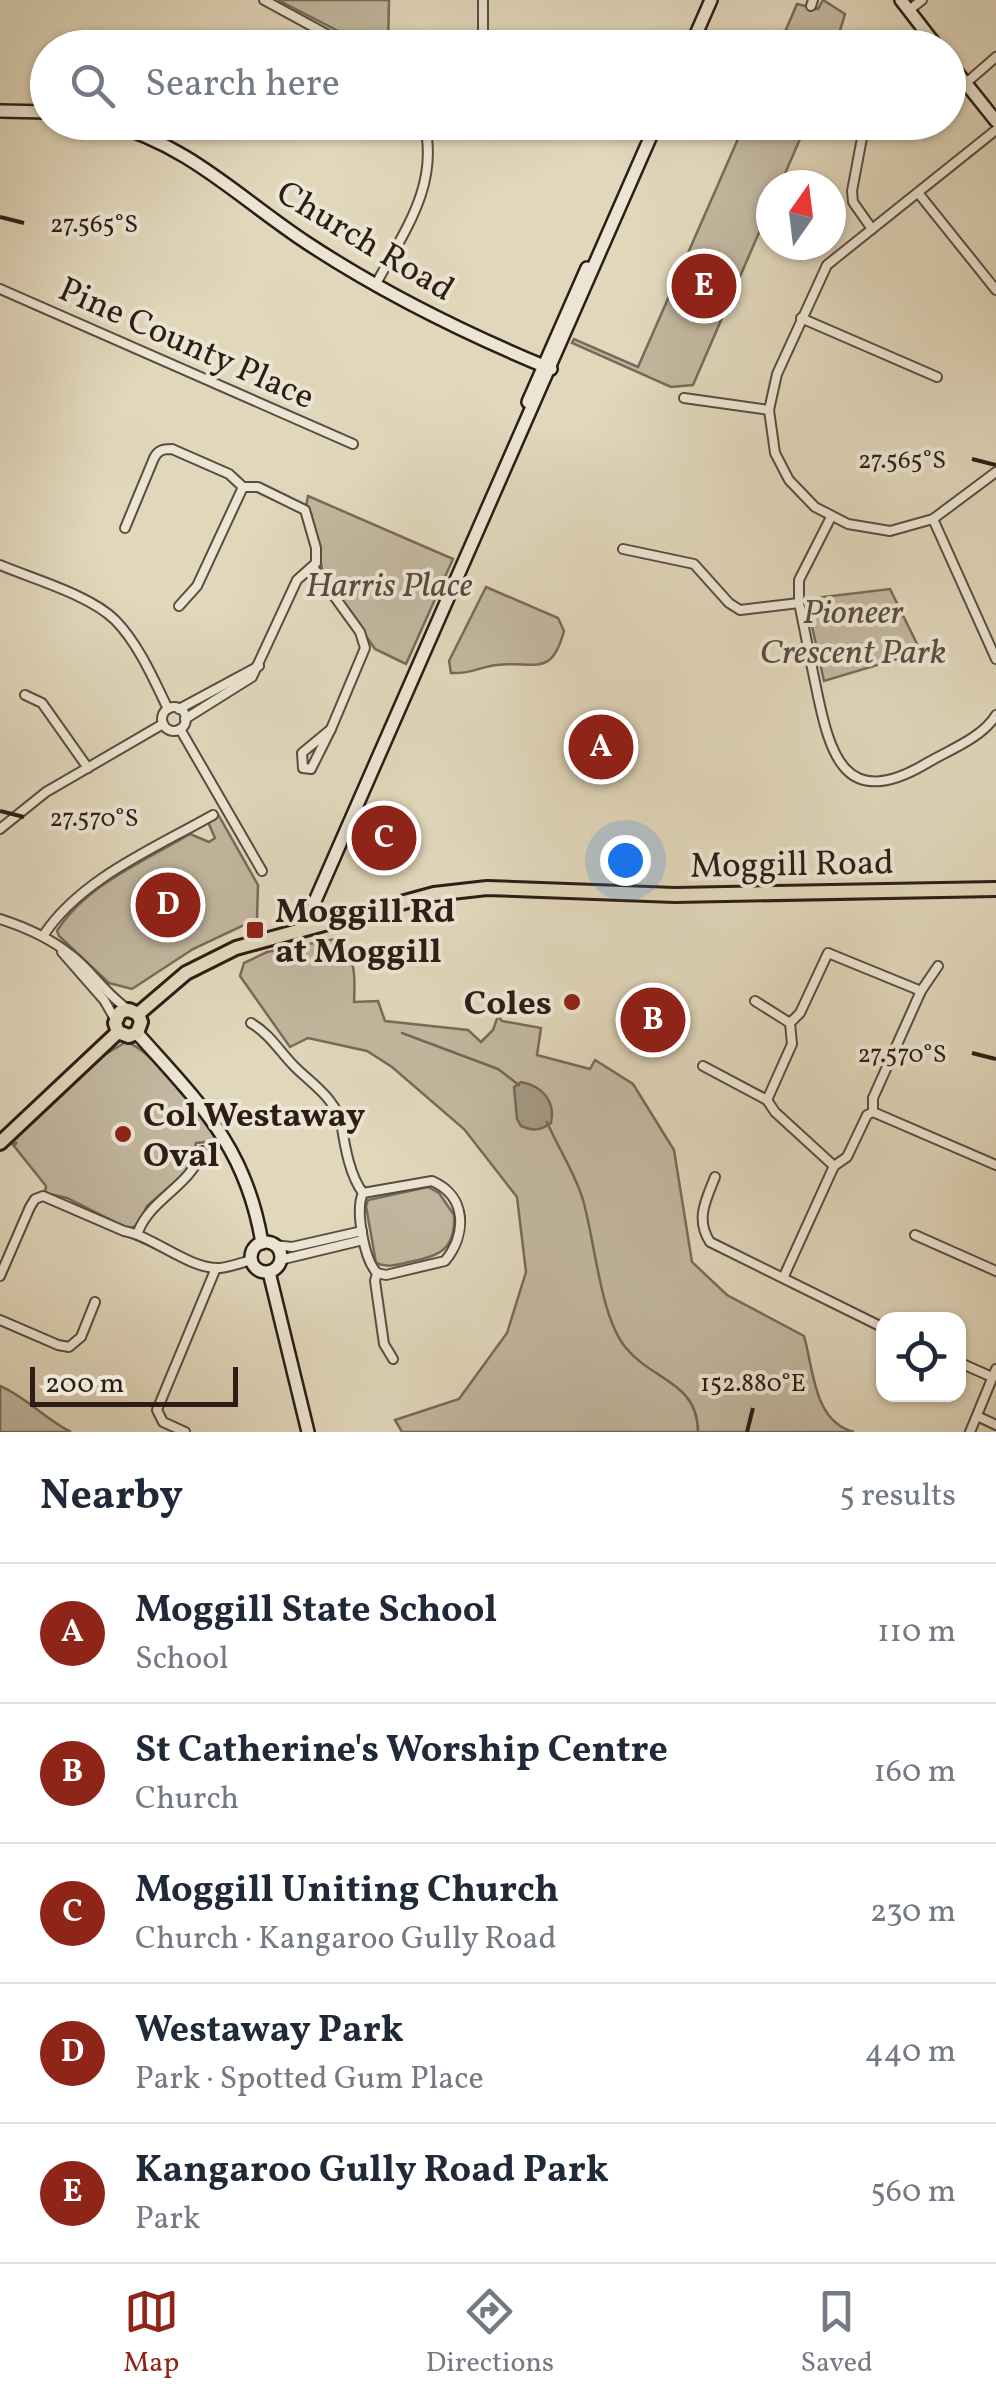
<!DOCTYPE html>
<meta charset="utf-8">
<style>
:root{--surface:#fff;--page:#f2f2f3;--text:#1f2937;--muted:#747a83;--line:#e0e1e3;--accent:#8f2418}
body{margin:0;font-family:Vollkorn,serif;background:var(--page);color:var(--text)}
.controls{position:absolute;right:30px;bottom:30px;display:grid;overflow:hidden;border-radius:20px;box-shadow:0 2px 8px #0004}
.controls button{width:90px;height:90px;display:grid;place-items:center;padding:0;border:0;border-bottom:2px solid var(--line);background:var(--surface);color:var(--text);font:50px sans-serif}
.compass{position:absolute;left:756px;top:170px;width:90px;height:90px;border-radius:50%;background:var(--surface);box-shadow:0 2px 8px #0004;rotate:14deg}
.scale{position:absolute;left:30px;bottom:25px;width:208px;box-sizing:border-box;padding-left:10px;border:5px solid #2d1d16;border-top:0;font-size:28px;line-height:35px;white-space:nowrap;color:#2d1d16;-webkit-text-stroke:8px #ece5d3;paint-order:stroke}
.you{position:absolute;left:625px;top:860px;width:35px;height:35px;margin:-25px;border:8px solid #fff;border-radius:50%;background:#1a73e8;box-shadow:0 0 0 15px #1a73e833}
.badge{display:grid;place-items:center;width:65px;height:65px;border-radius:50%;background:var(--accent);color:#fff;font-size:32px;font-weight:700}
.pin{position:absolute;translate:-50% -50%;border:5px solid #fff;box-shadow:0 2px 10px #0006}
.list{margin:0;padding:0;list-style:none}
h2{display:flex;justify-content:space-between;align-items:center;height:130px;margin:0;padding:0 40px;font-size:42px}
h2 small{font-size:32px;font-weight:400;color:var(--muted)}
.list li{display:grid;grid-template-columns:65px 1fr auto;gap:30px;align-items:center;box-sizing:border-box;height:140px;padding:0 40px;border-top:2px solid var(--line)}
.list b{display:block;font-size:38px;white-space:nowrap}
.list p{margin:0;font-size:32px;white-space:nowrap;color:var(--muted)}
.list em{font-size:32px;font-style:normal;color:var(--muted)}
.icon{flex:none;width:55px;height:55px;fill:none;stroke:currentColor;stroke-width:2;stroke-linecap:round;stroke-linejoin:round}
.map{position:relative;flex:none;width:996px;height:1432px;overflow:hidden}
.search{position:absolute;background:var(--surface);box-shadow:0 2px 8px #0004;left:30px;right:30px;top:30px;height:110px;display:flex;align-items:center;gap:25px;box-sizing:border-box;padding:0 35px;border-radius:55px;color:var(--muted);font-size:38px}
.sheet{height:830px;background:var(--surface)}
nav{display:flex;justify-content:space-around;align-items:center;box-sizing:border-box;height:140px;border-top:2px solid var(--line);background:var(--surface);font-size:28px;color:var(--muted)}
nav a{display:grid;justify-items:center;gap:5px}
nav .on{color:var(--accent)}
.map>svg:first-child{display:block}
.green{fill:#c2b79f;stroke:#786a5a;stroke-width:2.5}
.water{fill:#a49883;stroke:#746757;stroke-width:2.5}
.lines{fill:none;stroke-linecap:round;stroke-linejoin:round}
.stream{stroke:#746757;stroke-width:2.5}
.street-casing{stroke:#5a4c3f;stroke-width:12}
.secondary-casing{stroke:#2d1d16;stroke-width:16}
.primary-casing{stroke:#2d1d16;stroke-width:18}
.street{stroke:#ece5d3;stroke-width:8}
.secondary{stroke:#ece5d3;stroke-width:11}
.primary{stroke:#e1d7bb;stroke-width:12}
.ticks{fill:none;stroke:#2d1d16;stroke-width:4}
.poi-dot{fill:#8f2418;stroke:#ece5d3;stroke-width:4}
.labels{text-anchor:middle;stroke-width:8;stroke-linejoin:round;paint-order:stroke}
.street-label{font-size:35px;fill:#2d1d16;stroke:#ece5d3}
.park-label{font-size:35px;font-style:italic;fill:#5a4b3f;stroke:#ece5d3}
.poi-label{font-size:35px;font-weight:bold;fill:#2d1d16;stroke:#ece5d3;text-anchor:start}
.ticks-label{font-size:25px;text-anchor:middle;fill:#2d1d16;stroke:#ece5d3;stroke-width:8;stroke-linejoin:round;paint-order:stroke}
</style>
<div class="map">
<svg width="996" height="1432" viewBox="0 0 996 1432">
<rect width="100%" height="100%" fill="#e1d7bb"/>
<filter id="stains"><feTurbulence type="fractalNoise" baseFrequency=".002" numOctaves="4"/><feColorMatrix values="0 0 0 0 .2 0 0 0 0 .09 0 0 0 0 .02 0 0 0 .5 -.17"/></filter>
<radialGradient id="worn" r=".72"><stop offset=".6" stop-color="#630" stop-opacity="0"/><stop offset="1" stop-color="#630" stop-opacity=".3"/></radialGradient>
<g class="green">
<path d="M278,0h111l-1,47h-19z"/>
<path d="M823,0l22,14 -10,33 -57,1 19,-44 21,5z"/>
<path d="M745,123h62l-27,62h-9v20l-78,180 -22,2 -99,-44 2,-4 64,28z"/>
<path d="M308,496l145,63 -47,105 -31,-15 -25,-36 -28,-44 -11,-55 -5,-8z"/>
<path d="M486,587l72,31 6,13c-13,48 -29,29 -67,34 -19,2 -24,9 -46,8l-2,-12z"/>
<path d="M890,589l31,63 -97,29 -18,-82z"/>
<path d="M219,816l39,69 -1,34 -64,30 -61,40 -23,-6 -50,-47 -2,-5c29,-46 88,-70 133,-97l19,8 6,-4 -7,-16z"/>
<path d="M335,939c22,16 20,38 19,63l24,-1 7,20 83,9 13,12 12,-12 5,-14 4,5 39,7 -4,27 53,14 5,-9 38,24 41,66 18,112 35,33 77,41c10,34 9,85 50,96h-452l-7,-12 64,-21 48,-66 19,-61 -9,-75 -53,-68 -72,-62 -25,-16 -59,-13 -18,9 -50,-71 4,-13 23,-11z"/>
<path d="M126,1042c28,8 78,77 96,105l-10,5 -6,-10 -10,1 -4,24 -45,39 -9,19 -9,4 -62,-31 -22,-5 1,-7 -32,-40 3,-4 -4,3 -4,-4 90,-83z"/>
<path d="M428,1187l11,6 15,22c2,35 -15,41 -45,47 -12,3 -22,6 -33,1l-10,-57 2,-6z"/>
<path d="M0,1386c26,11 46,34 71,46h-71z"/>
</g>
<path class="water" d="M521,1082c21,4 35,19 30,41 -11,8 -18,8 -30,3l-4,-7 -3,-32z"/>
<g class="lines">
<g class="stream">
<path d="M402,1033l96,36 21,16"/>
<path d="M547,1122c11,26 28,51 36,78 12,41 17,117 43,148 27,33 72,34 72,84"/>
</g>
<defs>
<g id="street">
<path d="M264,0l88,48"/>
<path d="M811,6l2,-6"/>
<path d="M909,10l13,-10"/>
<path d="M483,48v-48"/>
<path d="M966,83l30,-26"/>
<path d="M865,122l-13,69 1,11 19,27"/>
<path d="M996,130l-169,135 -50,109 -8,36 6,43 14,27 26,27 33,17 42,7 43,-12 63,-47"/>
<path d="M919,194l77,96"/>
<path d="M376,284c28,-53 64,-99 48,-162"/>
<path d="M0,289l353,155"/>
<path d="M801,318l136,59"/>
<path d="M684,398l85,12"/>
<path d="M831,517l-32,63v23c6,28 11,56 17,84 14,69 29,125 111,76 22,-13 55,-25 69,-48"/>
<path d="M933,519l63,140"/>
<path d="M125,528l29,-70c4,-8 9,-9 18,-9l57,25 14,13"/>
<path d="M623,549l71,15 35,39 11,7 59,-7"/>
<path d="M0,565c33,14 90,30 115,55 23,23 39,60 53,89"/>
<path d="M313,567l47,65 5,16 -34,81"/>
<path d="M179,606l18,-20 46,-99h15l47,23 11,38v15l-19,17 -45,97 -67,42"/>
<path d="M25,695l17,8 46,65"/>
<circle cx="174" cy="719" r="12"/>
<path d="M179,709l80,-43"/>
<path d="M180,729l82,142"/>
<path d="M331,729l-20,40 -8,-1 -1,-15z"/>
<path d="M0,829l46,-37 117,-68"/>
<path d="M0,919c25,8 50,19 71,36 21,16 35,40 58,55"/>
<path d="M43,936c37,-57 112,-88 170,-121"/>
<path d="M62,952l42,48 11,19"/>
<path d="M755,1001l35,22"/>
<path d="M251,1023c19,11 29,29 44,44 17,17 43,33 47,61 3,19 8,48 21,65 -8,17 1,66 14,80l-2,8 9,63 9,15"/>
<path d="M703,1066l64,34"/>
<path d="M767,1100l8,12 59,54 13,-9 20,-42 6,-3 123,53"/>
<path d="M767,1100l25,-56 -2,-21 10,-10 28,-60 93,38"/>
<path d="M873,1112v-14l48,-107 17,-25"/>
<path d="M715,1177c-9,23 -20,42 -5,65l174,86"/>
<path d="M363,1193l69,-12c35,15 35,53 13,80l-59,14 -9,-2"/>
<path d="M138,1232c13,-34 52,-45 64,-81"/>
<path d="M915,1235l81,36"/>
<path d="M274,1245l18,2 70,-16"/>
<path d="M280,1260l83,-20"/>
<path d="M0,1276l30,-69 5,-8 8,-3 81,35c29,5 66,39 96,37 10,-1 21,-5 31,-8"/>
<path d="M784,1276l50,-110"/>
<path d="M0,1320l58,25 11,2 12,-10 14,-35"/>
<path d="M958,1362l34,15"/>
<path d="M977,1416l19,9"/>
<path d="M185,1432l-22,-10 -6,-12 59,-142"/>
<path d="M970,1432l26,-63"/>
</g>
<g id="secondary">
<path d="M901,0l37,48"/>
<path d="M690,48l21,-48"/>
<path d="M948,61l48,60"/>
<path d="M0,111l48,1"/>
<path d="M105,122c86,24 131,74 202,121 76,50 159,91 244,126"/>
<path d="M528,402l59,-134"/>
<path d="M317,924l-4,-14 2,-9 342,-779"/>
<path d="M137,1033c62,70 109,113 125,210"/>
<circle cx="266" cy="1257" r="15"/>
<path d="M269,1272l39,160"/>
</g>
<g id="primary">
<path d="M138,1014l48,-41 50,-25 198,-54 53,-6 188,7 321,-6"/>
<path d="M118,1032l-3,-9 5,-11 9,-2 9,4"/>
<path d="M118,1032l11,4 8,-3 4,-11 -3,-8"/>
<path d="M0,1143l118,-111"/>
</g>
</defs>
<use href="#street" class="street-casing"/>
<use href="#secondary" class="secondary-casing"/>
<use href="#primary" class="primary-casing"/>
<use href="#street" class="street"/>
<use href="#secondary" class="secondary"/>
<use href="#primary" class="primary"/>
</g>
<path class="ticks" d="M0,217l24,6M972,459l24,6M0,811l24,6M972,1053l24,6M747,1432l6,-24"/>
<g class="poi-dot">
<rect x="245" y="920" width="20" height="20" rx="5"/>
<circle cx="572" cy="1002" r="10"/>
<circle cx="123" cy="1134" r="10"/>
</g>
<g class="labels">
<g class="street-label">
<text transform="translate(366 240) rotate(31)" y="12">Church Road</text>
<text transform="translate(187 342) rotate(24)" y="12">Pine County Place</text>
<text transform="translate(792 863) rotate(-1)" y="12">Moggill Road</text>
</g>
<g class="park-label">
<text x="389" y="596">Harris Place</text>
<text x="853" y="623">Pioneer<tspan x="853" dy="40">Crescent Park</tspan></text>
</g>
<g class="poi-label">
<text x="275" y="922">Moggill Rd<tspan x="275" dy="40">at Moggill</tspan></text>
<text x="552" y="1014" text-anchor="end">Coles</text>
<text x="143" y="1126">Col Westaway<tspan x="143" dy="40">Oval</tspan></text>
</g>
</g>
<g class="ticks-label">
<text x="94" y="232">27.565°S</text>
<text x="902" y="468">27.565°S</text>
<text x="94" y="826">27.570°S</text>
<text x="902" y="1062">27.570°S</text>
<text x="753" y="1391">152.880°E</text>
</g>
<rect width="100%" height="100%" filter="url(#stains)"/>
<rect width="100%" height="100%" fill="url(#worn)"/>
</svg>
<div class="controls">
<button><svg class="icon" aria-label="locate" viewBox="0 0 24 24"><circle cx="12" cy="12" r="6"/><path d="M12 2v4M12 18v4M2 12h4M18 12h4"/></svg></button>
</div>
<svg class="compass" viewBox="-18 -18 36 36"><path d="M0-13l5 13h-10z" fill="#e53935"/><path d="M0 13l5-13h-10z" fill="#747a83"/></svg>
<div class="scale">200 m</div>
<div class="you"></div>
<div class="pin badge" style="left:601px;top:747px">A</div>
<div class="pin badge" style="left:653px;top:1020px">B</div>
<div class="pin badge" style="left:384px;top:838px">C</div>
<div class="pin badge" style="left:168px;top:905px">D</div>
<div class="pin badge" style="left:704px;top:286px">E</div>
<div class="search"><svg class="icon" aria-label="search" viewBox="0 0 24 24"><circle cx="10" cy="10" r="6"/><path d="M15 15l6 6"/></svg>Search here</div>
</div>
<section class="sheet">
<h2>Nearby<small>5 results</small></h2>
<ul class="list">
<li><span class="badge">A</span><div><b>Moggill State School</b><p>School</p></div><em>110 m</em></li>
<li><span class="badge">B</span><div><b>St Catherine's Worship Centre</b><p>Church</p></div><em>160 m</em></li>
<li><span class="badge">C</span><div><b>Moggill Uniting Church</b><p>Church · Kangaroo Gully Road</p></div><em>230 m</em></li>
<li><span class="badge">D</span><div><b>Westaway Park</b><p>Park · Spotted Gum Place</p></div><em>440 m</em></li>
<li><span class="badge">E</span><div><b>Kangaroo Gully Road Park</b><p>Park</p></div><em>560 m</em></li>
</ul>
</section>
<nav>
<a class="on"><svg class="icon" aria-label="map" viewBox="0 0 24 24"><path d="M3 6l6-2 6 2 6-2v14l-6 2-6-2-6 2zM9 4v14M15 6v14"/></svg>Map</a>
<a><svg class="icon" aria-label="directions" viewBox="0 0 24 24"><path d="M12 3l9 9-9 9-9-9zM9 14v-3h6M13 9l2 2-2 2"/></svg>Directions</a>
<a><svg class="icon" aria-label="saved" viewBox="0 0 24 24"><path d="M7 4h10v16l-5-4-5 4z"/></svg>Saved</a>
</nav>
